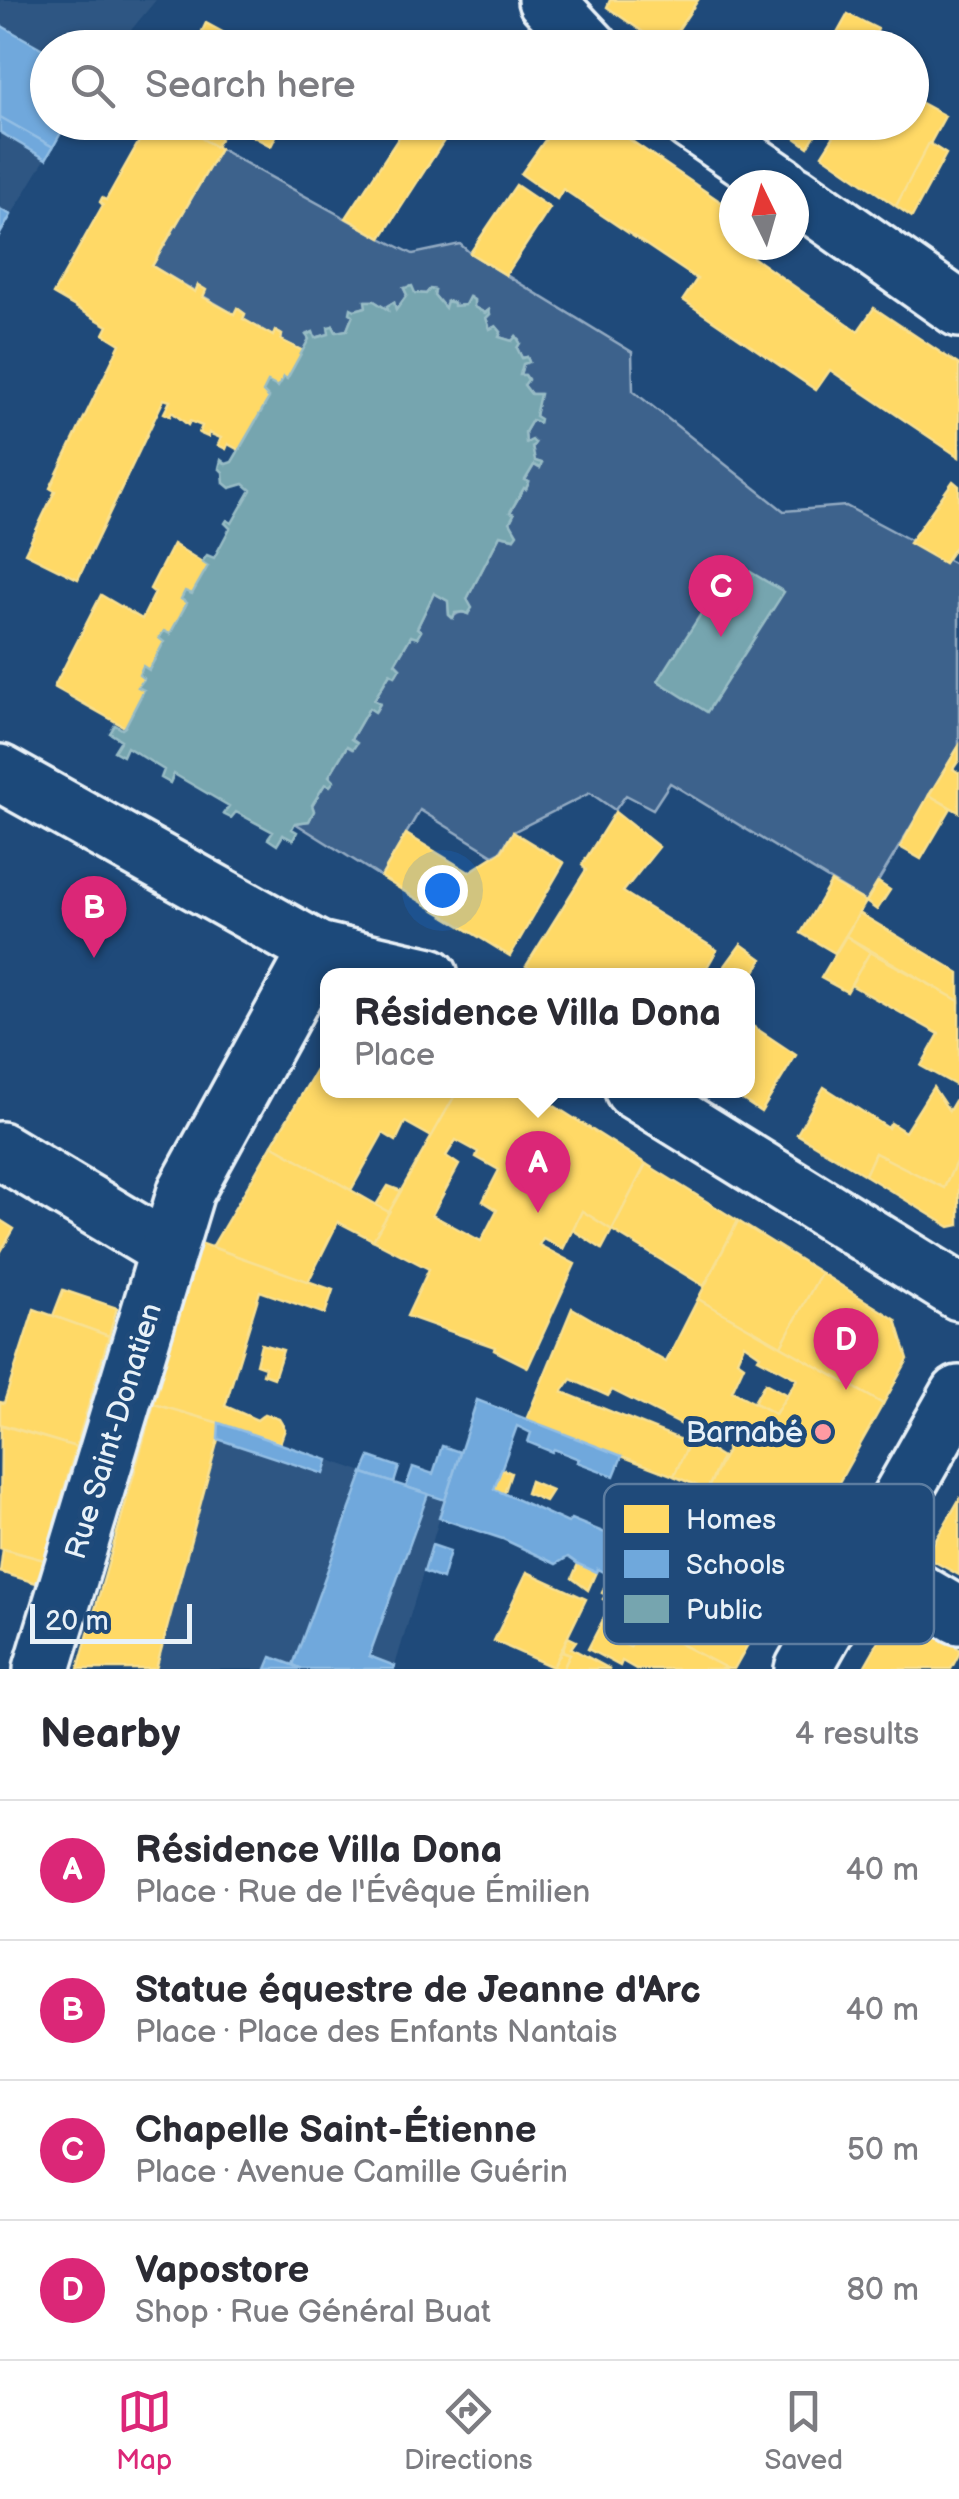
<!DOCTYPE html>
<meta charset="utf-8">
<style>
:root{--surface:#fff;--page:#f7f7f7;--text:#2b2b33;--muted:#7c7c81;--line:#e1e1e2;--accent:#db2777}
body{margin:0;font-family:"Balsamiq Sans",sans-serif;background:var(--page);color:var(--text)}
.compass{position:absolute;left:719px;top:170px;width:90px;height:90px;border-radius:50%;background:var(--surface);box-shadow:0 2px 8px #0004;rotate:355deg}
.scale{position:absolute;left:30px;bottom:25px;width:162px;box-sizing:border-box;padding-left:10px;border:5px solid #e8f1f8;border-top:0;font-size:28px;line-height:35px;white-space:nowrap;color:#e8f1f8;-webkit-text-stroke:8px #1f4a7a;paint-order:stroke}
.you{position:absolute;left:442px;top:890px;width:35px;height:35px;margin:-25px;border:8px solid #fff;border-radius:50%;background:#1a73e8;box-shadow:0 0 0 15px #1a73e833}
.badge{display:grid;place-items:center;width:65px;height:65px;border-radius:50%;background:var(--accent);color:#fff;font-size:32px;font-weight:700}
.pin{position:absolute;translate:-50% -82px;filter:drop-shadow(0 2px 5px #0008)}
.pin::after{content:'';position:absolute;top:52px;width:35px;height:30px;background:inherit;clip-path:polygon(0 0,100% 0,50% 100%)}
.popup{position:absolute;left:320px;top:968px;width:435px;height:130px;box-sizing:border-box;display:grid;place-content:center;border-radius:20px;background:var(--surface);filter:drop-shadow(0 2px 8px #0005);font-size:32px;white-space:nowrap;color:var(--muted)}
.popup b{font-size:38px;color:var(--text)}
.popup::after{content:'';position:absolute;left:50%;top:100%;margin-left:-20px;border:20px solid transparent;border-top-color:var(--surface)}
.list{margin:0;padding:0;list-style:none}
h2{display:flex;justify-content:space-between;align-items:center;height:130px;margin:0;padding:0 40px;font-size:42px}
h2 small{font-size:32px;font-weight:400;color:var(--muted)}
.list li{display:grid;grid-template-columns:65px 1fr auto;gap:30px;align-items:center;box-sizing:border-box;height:140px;padding:0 40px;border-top:2px solid var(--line)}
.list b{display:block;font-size:38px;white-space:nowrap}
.list p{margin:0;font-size:32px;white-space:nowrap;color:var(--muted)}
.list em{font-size:32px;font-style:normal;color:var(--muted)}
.icon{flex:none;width:55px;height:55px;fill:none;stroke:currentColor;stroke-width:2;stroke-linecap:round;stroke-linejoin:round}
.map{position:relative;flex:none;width:959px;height:1669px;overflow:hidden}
.search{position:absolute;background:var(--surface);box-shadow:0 2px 8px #0004;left:30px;right:30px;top:30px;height:110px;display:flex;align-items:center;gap:25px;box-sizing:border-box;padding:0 35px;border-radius:55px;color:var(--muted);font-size:38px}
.sheet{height:690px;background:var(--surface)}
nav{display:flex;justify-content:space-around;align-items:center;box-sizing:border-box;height:140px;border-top:2px solid var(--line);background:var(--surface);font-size:28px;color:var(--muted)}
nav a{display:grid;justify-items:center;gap:5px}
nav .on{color:var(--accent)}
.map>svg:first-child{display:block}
.built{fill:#2e5683}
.green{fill:#3c628c;stroke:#92aac2;stroke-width:2.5}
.homes{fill:#ffd966;stroke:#f8e092;stroke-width:2.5;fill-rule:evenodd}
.schools{fill:#6fa8dc;stroke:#93bee4;stroke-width:2.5}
.public{fill:#76a5af;stroke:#98bcc5;stroke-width:2.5}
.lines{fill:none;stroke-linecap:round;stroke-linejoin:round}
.street-casing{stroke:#e8f1f8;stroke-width:62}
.secondary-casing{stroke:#e8f1f8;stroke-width:62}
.street{stroke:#1f4a7a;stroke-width:55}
.secondary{stroke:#1f4a7a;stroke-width:55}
.poi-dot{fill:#ff9aa2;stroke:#1f4a7a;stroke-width:4}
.labels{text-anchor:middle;stroke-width:10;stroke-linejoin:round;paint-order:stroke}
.street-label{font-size:30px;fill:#e8f1f8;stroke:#1f4a7a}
.poi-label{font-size:30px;fill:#e8f1f8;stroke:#1f4a7a;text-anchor:end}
.key{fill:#1f4a7a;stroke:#5b7ca0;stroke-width:2.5}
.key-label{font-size:28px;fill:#e8f1f8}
</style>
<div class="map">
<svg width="959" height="1669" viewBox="0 0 959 1669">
<rect width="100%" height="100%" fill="#1f4a7a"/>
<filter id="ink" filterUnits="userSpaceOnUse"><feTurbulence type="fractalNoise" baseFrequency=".01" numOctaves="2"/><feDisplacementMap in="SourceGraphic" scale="20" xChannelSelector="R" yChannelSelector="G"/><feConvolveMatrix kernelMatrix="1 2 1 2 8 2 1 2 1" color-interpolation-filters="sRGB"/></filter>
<g filter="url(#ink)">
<g class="built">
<path d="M0,0h156l-39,47 -69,1v74l19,1 -67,111z"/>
<path d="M154,1404l126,39 165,57 -51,169h-316z"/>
</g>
<path class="green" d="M220,149l161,89 32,16 47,-10 10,9 162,99 1,39 151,120 62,-5 113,60v180l-93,156 -196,-119 -17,26 -27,-14 -11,15 -25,-17 -77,39 -12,19 -8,4 -73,-45 -39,67 -86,-54 14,-2 5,-10 -2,-6 35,-59 5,3 4,-6 -5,-4 18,-31 7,3 4,-7 -6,-4 16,-27 6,2 4,-7 -5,-5 16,-27 6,1 4,-6 -4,-3 17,-35 14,8 1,14 3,3c5,-5 8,-7 16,-4l-1,-15 33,-64 13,3 -3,-16 4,-8 -4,-2 14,-24 2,1 3,-7 -4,-2 9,-15 5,3 2,-5 -6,-2 -3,-14 3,-4h-9l-1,-11 7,-12 7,2v-3l-4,-3 4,-22h-8l-7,-9 4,-6 -3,-4h-5l3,-11 6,-2 -2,-5 -5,1 -5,-10 3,-5 -3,-6 -5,4 -13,-4 2,-5 -5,-6 -6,3 -4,-11 4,-4 -1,-4 -4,3 -11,-6v-7l-4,-3 -5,8 -11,1v-3l-7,-2 -2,7 -11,-13 1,-5 -5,-1 -4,5 -11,-1 -11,-4 3,6 -11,15 -2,-8 -7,4 1,4 -14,-9h-8v6l-11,3 -8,20 -11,2 -3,-6 -4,8 -14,4 -2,-5 -6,1 2,5 -6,12 -22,-11 1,-5 -6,-4 -3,5 -30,-17 2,-5 -7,-5 -4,5 -82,-48z"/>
<g class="homes">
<path d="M610,0h88l-32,48 -59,-41z"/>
<path d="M848,14l30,15 -9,19h-40z"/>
<path d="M206,23l46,25h-58z"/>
<path d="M470,30l25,18h-36z"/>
<path d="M912,98l33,18 -49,90 -74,-51 12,-19 -6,-4 5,-10h79z"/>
<path d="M150,122h25l45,27 -68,117 43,26 3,-7 8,5 -3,7 31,17 3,-6 8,6 -2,5 30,17 2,-5 7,4 -1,5 22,11 -16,28 -3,-2 -6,10 -10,-5 -5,10 6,6 -30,52 -11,-6 -2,5 -8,-4 3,-7 -12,-5 -1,4 -9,-4 3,-7 -12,-5 -2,4 -16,-13 -2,4 -6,-3 6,-12 -6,-2 -86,180 -53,-26 30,-62 -5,-3 70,-144 -16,-10 4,-8 -55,-32 50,-89 -3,-3 2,-4 4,2z"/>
<path d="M175,122h108l-12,24 -43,-23 -12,24z"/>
<path d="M409,122h47l-75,116 -35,-20z"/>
<path d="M527,122h77l130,89v12l-10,14 134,94 16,-23 85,57v92l-129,-87 -14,20 -133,-90 14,-21 -134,-90 -6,10 -36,-25 27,-38z"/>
<path d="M833,122l-4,7 -8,-4 -13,22 -34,-24z"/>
<path d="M929,143l17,11 -34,63 -16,-11z"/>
<path d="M516,185l34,23 -44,67 -36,-22z"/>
<path d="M953,481l6,5v55l-15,22 -35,-20z"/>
<path d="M173,544l35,22 -16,28 -7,-3 -4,8 6,4 -17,31 -6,-3 -5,7 5,4 -15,28 -6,-4 -4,9 5,4 -6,8 6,3 -19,37 -71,-40 47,-92 41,24 13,-26 -5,-4z"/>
<path d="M959,746v14l-6,9 6,4v39l-30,-17z"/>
<path d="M929,795l22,13 -30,51 -21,-12z"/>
<path d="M615,812l44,35 -36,45 94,58 -15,26h-160l-16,-10 60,-96 -4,-5z"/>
<path d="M513,832l51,31 -54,93 -129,-79 25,-43 63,38 33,-21z"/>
<path d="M831,882l35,20 -31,51 -34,-20z"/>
<path d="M878,882l12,8 -13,20 -11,-8z"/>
<path d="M859,913l100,60v28l-113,-65z"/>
<path d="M846,936l24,16 -23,40 -26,-14z"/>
<path d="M741,944l21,15 -14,24v-7h-16l2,-4 -9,-6z"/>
<path d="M870,952l89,49v86l-38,-21 18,-32 -88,-49z"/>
<path d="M748,1023l48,32 -35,57 -33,-22h20z"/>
<path d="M328,1050v40h130l-26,47 -27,-15 -9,19 -13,-8 -32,57 -79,-45z"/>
<path d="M824,1087l64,41 3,-5 14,9 28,-45 16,24 10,-17v62l-15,32 -69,-35 -10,22 -68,-41z"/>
<path d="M458,1090h71l117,74 -34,66 -30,-19 -19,38 -20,-11 -4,7 36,19 -47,103 -34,-17 1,-3 -88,-31 22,-47 -56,-29zM456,1140l22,12 -2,5 23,13 -16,31 14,9 -16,31 -49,-26 27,-50 -13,-9z"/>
<path d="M272,1145l117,67 -16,28 -35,-18 -30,60 -96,-35z"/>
<path d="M875,1153l69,35 15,-32v69l-9,2 -85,-52z"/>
<path d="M646,1164l92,57 -34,65 -92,-56z"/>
<path d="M388,1186l13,5 -12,21 -13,-7z"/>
<path d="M582,1211l30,19 -10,19 -29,-19z"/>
<path d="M0,1220l14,9 -14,24z"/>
<path d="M738,1221l83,52 -40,73 -83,-47z"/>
<path d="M200,1243l133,47 -8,24 -65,-23 -35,115 32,14 8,-6 14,5 6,10 -5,14 -126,-39z"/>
<path d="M821,1273l75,47 12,39 -25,45 -102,-58z"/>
<path d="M63,1290l54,18 -8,28 -56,-20z"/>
<path d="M698,1299l185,105 -76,135h-9l-88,-45 -3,-4 21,-42 -116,-58 -4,6 -37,-17 -9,13 127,51 -15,33 -148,-56 46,-112 94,54zM744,1344l16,11 -2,3 39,21 -22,35 -43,-23 12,-26 -7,-5z"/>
<path d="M34,1309l75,27 -33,111 -76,-23v-22l4,1z"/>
<path d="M261,1344l22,6 -9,28 -11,-4 2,-7 -9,-3z"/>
<path d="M765,1383l22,12 -12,19 -21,-12z"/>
<path d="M154,1404l65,19 -1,16 -62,230h-78z"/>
<path d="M1,1425l75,22 -32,113 -44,-12z"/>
<path d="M689,1443l20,6 13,8 -15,33 -33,-14z"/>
<path d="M502,1469l9,4 -7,21 -10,-5z"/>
<path d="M530,1481l22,9 -7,11 -19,-8z"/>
<path d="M710,1494l88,45h9l-42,75 -92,-42z"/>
<path d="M959,1500v75l-33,-18z"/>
<path d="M3,1549l41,11 -8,23 -36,-11z"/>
<path d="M644,1550l21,10 -2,6 102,48 -31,55h-6l-57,-30 9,-31 -11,-7 -7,2 -31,-16 -8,16 27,14 -3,9 -36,-21 12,-24 4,3z"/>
<path d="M578,1564l18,8 -8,18 -16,-12z"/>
<path d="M527,1572l59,27 -33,68 -59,-26z"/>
<path d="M610,1575l13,6 -12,24 -8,-6 3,-4 -4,-2z"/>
<path d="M895,1613l64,36v5l-8,15h-88z"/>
<path d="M605,1616l15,8 -8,14 18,9 6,-12 7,3 6,-10 79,41h-92l-14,-8 -2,5 -32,-17z"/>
<path d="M568,1637l8,4 -5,7 39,21h-47l7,-15 -8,-3z"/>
<path d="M562,1651l8,3 -7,15 -10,-2z"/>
</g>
<g class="schools">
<path d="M0,25l48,27v70h19l-14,25 -53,-30z"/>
<path d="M0,117l53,30 -7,12 -46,-27z"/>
<path d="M0,209l11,6 -11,19z"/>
<path d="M477,1400l145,56 -8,20 -37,-14 2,-3 -25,-10 -2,3 -24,-10 3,-9 -14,-7 -23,63 74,34 3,-4 61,25 22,-50 21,10 -21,50 -10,-4 -17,34 -30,-15 -1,3 -18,-8 -10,-7 -12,7 -53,-25 -64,-21z"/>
<path d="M219,1423l109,37 -4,14 -106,-35z"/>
<path d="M442,1446l18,6 -15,48 -39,-13 7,-20 20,7z"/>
<path d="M370,1457l29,10 -5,16 -31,-10z"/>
<path d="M363,1473l65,21 -59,162 26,10 -1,3h-92l-9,-4z"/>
<path d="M432,1545l18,6 -8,28 -18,-7z"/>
<path d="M271,1657l22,8 9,4h-36z"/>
</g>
<g class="public">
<path d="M412,286l3,7 11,1 4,-5 5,1 -1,5 11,13 2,-7 7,2v3l11,-1 4,-8 5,3v7l11,6 4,-3 1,4 -4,4 4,11 6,-3 5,6 -2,5 13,4 4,-5 4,7 -3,5 5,10 5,-1 2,5 -6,2 -3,11h5l3,5 -4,5 7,9h9l-5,22 5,3 -1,4 -7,-3 -7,12 1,11 6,-3 3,3 -3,4 3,14 7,2 -2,5 -6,-3 -9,15 4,2 -3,7 -2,-1 -14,24 4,2 -4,8 7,12 -3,4 -14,-3 -33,64 5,9 -4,6 -5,-2 -8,1 -2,5 -4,-3 -1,-14 -14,-8 -17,35 4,3 -4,7 -6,-2 -16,27 5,5 -5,8 -5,-3 -16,27 6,3 -5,9 -6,-4 -18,31 6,4 -4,6 -6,-3 -18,30 5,5 -4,5 -5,-2 -13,21 2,6 -5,10 -14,2 -3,6 5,3 -4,8 -10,-5 -6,10 -9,-6 5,-7 -37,-20 -5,6 -8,-4 6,-8 -55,-32 -4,9 -9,-5 3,-8 -37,-23 -4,9 -9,-5 7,-11 -11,-7 5,-8 7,4 3,-2 19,-37 -6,-3 6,-8 -5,-4 4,-9 6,4 15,-28 -5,-4 5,-7 6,3 17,-31 -6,-4 4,-8 7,3 16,-28 -6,-4 5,-7 7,3 16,-30 -5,-5 2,-3 5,3 19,-33 -7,-6 -14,4 -6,-5 -1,-11 -4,-4 2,-8 5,4 6,-2 7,-12 30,-52 -6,-6 5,-10 10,5 6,-10 3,2 22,-40 -3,-4 7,-3 2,6 14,-4 -1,-7 5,-1 3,6 11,-2 6,-15 -3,-2 1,-5 4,2 11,-3 -1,-6h9l14,9 -1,-4 7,-4 2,8 11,-15 -3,-7z"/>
<path d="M734,562l50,30 -77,120 -49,-31z"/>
</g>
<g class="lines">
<defs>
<g id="street">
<path d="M546,0l45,48"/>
<path d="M691,122l92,63"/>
<path d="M794,193l165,116"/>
<path d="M0,773l318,177 112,26"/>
<path d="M633,1090l326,202"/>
<path d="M0,1150l167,100"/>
<path d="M864,1560l95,56"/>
<path d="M42,1669l144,-478 132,-241"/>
</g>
<path id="secondary" d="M803,1669l156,-275"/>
</defs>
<use href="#street" class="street-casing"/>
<use href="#secondary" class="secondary-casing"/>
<use href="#street" class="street"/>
<use href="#secondary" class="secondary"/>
</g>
</g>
<circle class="poi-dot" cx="823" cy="1432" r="10"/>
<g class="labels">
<g class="street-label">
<text transform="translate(113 1431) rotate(-73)" y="10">Rue Saint-Donatien</text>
</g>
<g class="poi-label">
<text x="803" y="1442">Barnabé</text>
</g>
</g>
<rect x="604" y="1484" width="330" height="160" rx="15" class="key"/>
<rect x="624" y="1505" width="45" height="28" fill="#ffd966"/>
<rect x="624" y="1550" width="45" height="28" fill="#6fa8dc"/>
<rect x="624" y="1595" width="45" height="28" fill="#76a5af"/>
<g class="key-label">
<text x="686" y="1529">Homes</text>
<text x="686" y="1574">Schools</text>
<text x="686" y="1619">Public</text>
</g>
</svg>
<svg class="compass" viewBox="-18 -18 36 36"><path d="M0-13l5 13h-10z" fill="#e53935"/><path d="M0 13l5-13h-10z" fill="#7c7c81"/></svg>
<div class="scale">20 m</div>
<div class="you"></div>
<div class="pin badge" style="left:538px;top:1213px">A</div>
<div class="popup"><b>Résidence Villa Dona</b>Place</div>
<div class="pin badge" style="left:94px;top:958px">B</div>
<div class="pin badge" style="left:721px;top:637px">C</div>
<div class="pin badge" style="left:846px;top:1390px">D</div>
<div class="search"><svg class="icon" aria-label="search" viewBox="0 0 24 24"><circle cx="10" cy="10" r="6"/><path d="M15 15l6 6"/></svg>Search here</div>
</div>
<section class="sheet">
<h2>Nearby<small>4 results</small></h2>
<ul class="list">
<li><span class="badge">A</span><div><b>Résidence Villa Dona</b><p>Place · Rue de l'Évêque Émilien</p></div><em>40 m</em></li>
<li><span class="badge">B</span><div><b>Statue équestre de Jeanne d'Arc</b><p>Place · Place des Enfants Nantais</p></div><em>40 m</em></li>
<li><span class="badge">C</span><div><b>Chapelle Saint-Étienne</b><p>Place · Avenue Camille Guérin</p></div><em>50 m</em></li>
<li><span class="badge">D</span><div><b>Vapostore</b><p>Shop · Rue Général Buat</p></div><em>80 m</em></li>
</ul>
</section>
<nav>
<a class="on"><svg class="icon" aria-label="map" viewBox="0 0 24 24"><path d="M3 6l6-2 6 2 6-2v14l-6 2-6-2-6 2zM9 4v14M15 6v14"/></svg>Map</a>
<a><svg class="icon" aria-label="directions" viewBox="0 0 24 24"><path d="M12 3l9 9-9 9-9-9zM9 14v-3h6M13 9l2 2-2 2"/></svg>Directions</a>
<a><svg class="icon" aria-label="saved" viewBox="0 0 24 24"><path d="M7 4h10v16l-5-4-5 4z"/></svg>Saved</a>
</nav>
